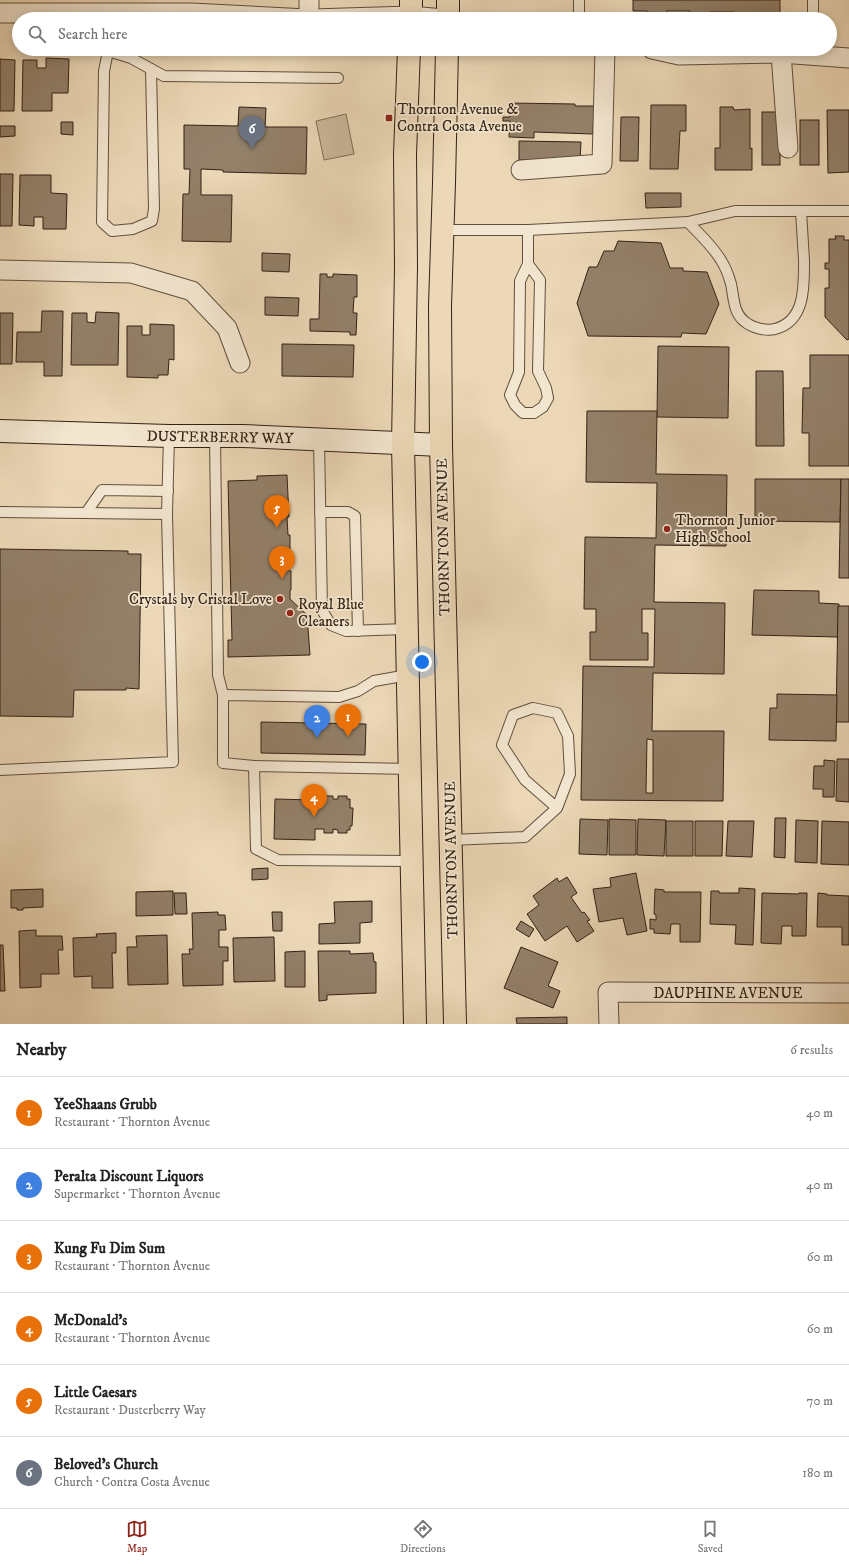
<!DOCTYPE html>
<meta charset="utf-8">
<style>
:root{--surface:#fff;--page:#f6f6f6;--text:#222;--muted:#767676;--line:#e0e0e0;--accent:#8f2418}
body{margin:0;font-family:"IM FELL DW Pica",serif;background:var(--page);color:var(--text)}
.you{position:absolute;left:422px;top:662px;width:14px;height:14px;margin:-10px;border:3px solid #fff;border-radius:50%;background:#1a73e8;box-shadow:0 0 0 6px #1a73e833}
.badge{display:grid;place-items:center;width:26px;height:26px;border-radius:50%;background:var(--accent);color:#fff;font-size:13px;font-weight:700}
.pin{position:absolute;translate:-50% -33px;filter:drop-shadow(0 1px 2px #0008)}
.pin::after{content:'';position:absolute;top:21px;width:14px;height:12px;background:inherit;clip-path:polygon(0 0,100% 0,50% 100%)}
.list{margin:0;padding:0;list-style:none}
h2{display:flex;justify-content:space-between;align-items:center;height:52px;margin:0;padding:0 16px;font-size:17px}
h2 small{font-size:13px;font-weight:400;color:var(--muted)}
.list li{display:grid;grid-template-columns:26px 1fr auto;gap:12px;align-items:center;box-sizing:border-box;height:72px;padding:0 16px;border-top:1px solid var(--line)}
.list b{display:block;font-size:15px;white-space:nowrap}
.list p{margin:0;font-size:13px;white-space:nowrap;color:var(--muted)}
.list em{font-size:13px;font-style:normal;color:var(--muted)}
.icon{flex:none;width:22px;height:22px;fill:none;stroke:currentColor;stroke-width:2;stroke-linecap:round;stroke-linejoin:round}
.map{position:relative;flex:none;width:849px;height:1024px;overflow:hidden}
.search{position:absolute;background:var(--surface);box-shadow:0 2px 10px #0003;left:12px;right:12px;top:12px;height:44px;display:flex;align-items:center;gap:10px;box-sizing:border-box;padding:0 14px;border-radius:22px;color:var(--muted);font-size:15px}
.sheet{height:484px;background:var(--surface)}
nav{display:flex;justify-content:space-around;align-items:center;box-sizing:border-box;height:56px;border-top:1px solid var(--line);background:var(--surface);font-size:11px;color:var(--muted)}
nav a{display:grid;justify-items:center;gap:2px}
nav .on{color:var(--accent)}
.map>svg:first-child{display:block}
.green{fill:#ccb99b;stroke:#7f6d58}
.building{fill:#938069;stroke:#322114;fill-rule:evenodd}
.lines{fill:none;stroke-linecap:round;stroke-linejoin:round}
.lane-casing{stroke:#604f3d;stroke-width:12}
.street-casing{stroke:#604f3d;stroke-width:21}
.secondary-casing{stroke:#322114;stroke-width:24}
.primary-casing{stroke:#322114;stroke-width:24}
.lane{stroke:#f3e6d0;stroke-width:10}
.street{stroke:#f3e6d0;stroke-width:19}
.secondary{stroke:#f3e6d0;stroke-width:22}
.primary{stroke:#ecd8b7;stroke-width:22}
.poi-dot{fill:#8f2418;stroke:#f3e6d0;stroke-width:1.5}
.labels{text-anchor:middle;stroke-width:3.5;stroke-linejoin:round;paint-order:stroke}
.poi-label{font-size:15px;fill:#322114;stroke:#f3e6d0;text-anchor:start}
.street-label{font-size:15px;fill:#322114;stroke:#f3e6d0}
</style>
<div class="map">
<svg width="849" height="1024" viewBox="0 0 849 1024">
<rect width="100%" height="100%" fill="#ecd8b7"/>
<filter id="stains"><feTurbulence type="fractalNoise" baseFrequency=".005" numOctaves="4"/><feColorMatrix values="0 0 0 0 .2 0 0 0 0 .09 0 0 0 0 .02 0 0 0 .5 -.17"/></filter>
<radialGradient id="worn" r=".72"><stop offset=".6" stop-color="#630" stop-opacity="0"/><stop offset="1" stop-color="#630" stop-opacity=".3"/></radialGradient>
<path class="green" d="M346,114l8,40 -30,6 -8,-39z"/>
<g class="building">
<path d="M633,0h147v13h-25v2h-21v-3h-24v3l-20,-1v-3h-23v3h-20v-3h-14z"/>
<path d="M46,58l23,1 -1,34h-16v18h-30l1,-51h14v8h9z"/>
<path d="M0,59l15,1 -1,51h-14z"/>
<path d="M510,103l65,1v2h19l-1,28 -59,-2v6l-25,-1 1,-16h-7v-4h7z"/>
<path d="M651,105h35v26h-6l-2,38h-28z"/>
<path d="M239,107l27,1 -1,19h42l-1,47 -83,-2v-2l-22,-1v26h31l-1,47 -49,-1 1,-47h6l1,-25h-6v-44l54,1z"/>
<path d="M720,107h13l1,3 16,-1v40l2,-1v22h-37v-22h5z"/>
<path d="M827,110h22v62l-21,1z"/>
<rect x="762" y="112" width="18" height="53"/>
<path d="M621,117h18l-1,44h-18z"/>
<rect x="800" y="120" width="19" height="45"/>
<path d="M61,122h12v13l-12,-1z"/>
<path d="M0,126h15v10l-15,1z"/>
<path d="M519,141l62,1 -1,19 -61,-1z"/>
<path d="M0,174h13l-1,52h-12z"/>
<path d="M20,175h31v18l16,1 -1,35h-23v-12h-9v9l-15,-1z"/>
<path d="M645,193h36v14l-35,1z"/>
<path d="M835,236h9v4h5v99l-2,1 -22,-23v-29h4v-19h-4v-6h4v-24h7z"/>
<path d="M618,241l43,2 9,25h13v3l24,1 12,32 -13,30 -24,-1 -1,4 -93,-1 -11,-33 12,-36h8l7,-16h10z"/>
<path d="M262,253l28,1 -1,18 -27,-1z"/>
<path d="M320,274h7v3h6v-3l24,1v22h-3l-1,16h4l-1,22h-6v-3l-40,-1v-12h9z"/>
<path d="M265,297l34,1 -1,18 -33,-1z"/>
<path d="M42,311h21l-1,65h-18v-14h-28l1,-30h24z"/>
<path d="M96,312l23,1 -1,52h-47l1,-52h15v9l8,1z"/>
<path d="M0,313h13l-1,51h-12z"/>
<path d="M150,324l24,1v35l-5,-1 -1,16h-10v3l-31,-1v-51h15v9h8z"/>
<path d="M282,344l72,1 -1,32 -71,-1z"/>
<path d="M658,346l71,1 -1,71 -71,-1z"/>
<path d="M810,355h39v111h-40v-33h-7l1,-45h7z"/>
<path d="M756,371h27l1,75h-28z"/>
<path d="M587,411h70l-1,63 71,1 -1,71 -71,-1 -1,57 71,1 -1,71 -71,-1 -1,58h72l-1,70 -142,-1 2,-134 71,1 1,-58h-13v24h6v27h-58v-28h6v-23h-12l1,-72 71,1 1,-55 -71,-1zM647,739l6,1v53h-7z"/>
<path d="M287,475l2,42h-2l1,18h2v19h-1v17h2v19h-1v9l17,16 3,40 -82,2v-17h4l-4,-159 29,-1v-4z"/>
<path d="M755,479h86l-1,43 -85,-1z"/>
<path d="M841,479h8v99h-10z"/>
<path d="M0,549l128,2v3h13l-2,135 -13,-1v2h-52l-1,27 -73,-1z"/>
<path d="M754,590l65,1v12l20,1 -1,33 -86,-2z"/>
<path d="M838,606h11v116h-13z"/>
<path d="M777,694l60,1 -1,46 -67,-1 1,-32h7z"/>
<path d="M261,722l105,2 -1,31 -104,-2z"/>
<path d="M837,759h12v43l-13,-1z"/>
<path d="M824,760l11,1 -1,36h-11v-8h-10l1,-23h10z"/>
<path d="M315,796l7,1v1h2v-2h9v3h5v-3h9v3h3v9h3l-1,18h-2v4h-3v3h-9v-3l-5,-1v4h-9v-4h-9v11l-41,-1 1,-40 38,1z"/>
<path d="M775,818h11l-1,40 -11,-1z"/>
<path d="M580,819l28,1 -1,35 -28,-1z"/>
<path d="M609,819l27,1v35h-27z"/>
<path d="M638,819l28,1 -2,36 -27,-1z"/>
<path d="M796,820l22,1 -1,42 -22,-1z"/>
<rect x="666" y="821" width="27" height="35"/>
<path d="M695,821h28l-1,35h-27z"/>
<path d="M728,821h26l-2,36 -26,-1z"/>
<path d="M822,821l27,1v43l-28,-1z"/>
<path d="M268,868v11l-16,1v-11z"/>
<path d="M636,873l11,58 -20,4 -4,-17 -24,4 -6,-33 18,-2 -1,-9z"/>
<path d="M567,877l10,16 -6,4 11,16 2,-1 6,8 -3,1 7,10 -17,11 -10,-16 -22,15 -18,-27 12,-9 -6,-9 24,-18 2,4z"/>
<path d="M739,888l16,1 -2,56 -18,-1 1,-19 -26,-1 1,-33h8v2h20z"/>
<path d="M43,889v18l-20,1v2h-6v-2h-6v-18z"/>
<path d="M655,889l9,1v2h37l-1,50h-20v-18h-9l-1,10 -16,-1v-4h-4v-10l6,1v-5l-2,-1z"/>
<path d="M173,891v24l-37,1v-24z"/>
<path d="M174,893h12l1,21h-12z"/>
<path d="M762,893l37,1v-1h8l-1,43h-14v-10h-10l-1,18 -20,-1z"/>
<path d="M818,893l9,1v1l22,1v49h-7v-18h-25z"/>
<path d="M372,901v21l-12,1v20l-41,1v-20l16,-1 -1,-21z"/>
<path d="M218,912v3h7l1,15h-7v17h9v14h-5v24l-40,1 -1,-32h8l-1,-5h4l-1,-36z"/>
<path d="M272,912h10v19h-9z"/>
<path d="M521,921l13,8 -5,8 -13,-8z"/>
<path d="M36,930v6h26l1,14h-5l1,24h-18v13l-21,1 -1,-57z"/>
<path d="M116,933v20h-4l1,35h-21v-12l-18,1 -1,-39 24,-1 -1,-3z"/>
<path d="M167,935l1,49 -40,1 -1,-38h10l-1,-11z"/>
<path d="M274,937l1,44 -41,1 -1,-44z"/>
<path d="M0,945h3l2,46h-5z"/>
<path d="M521,947l37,15 -10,24 12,5 -7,17 -49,-20z"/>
<path d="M305,951v36h-20v-35z"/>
<path d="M318,951h32v3l23,-1 1,9h2v31l-49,2v5l-8,1z"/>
<path d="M567,1017v7h-50l-1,-6z"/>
</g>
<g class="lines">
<defs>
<g id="lane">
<path d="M579,19v-19"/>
<path d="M813,19v-19"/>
<path d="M108,51l23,7 20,11 3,140 -2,12 -19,8 -21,2 -10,-9 2,-151 4,-20v-2"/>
<path d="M151,69l13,7 174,2"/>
<path d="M688,222c12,13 26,25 34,40 4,6 7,15 9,22 3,13 2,28 13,37 8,7 21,10 31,8 31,-8 29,-44 29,-69 -1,-16 -2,-33 -3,-49"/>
<path d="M443,230h85l160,-8 47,-11h114"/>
<path d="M528,230v34l-8,17 -1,91 -9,23 5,10 8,8h11l9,-6 5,-9 -2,-10 -8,-17 2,-91 -12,-16"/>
<path d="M215,436l3,239 5,20"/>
<path d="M319,440l3,170 9,15 15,6 61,-2"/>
<path d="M0,512l167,2"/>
<path d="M320,512h28l7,4 3,115"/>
<path d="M86,513l16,-23 66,1"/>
<path d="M254,766l-31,-3v-68l116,2 19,-6 16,-10 34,-6"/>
<path d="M411,769l-157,-3 2,83 22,11 134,1"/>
<path d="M0,770l173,-8 -6,-248 2,-78"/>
<path d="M451,840l74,-3 32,-29 13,-34 -2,-38 -11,-23 -24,-5 -20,7 -11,30 23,35 32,28"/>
</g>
<g id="street">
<path d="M309,0v19"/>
<path d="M0,13h191l116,6"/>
<path d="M312,19l99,-3 32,3"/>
<path d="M652,49l27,6 102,-2 68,5"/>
<path d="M781,53l7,95"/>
<path d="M521,170l81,-6 3,-115"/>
<path d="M0,270l131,3 61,18 35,37 13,35"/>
<path d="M609,1024l-1,-32 241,1"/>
</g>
<path id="secondary" d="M0,431l169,5h74l198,9"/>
<g id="primary">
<path d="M411,19v-19"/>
<path d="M448,19v-19"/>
<path d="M409,49l-4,105 1,112 -3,178 12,580"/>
<path d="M447,49l-3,134 -4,123 1,139 14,579"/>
</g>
</defs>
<use href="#lane" class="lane-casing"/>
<use href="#street" class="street-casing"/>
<use href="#secondary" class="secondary-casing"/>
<use href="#primary" class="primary-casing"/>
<use href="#lane" class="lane"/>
<use href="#street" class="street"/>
<use href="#secondary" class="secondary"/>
<use href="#primary" class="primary"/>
</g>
<g class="poi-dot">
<rect x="385" y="114" width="8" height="8" rx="2"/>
<circle cx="667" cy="529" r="4"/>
<circle cx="280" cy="599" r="4"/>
<circle cx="290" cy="613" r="4"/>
</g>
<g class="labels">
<g class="poi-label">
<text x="397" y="114">Thornton Avenue &amp;<tspan x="397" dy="17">Contra Costa Avenue</tspan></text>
<text x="675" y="525">Thornton Junior<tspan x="675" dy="17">High School</tspan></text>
<text x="272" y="604" text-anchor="end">Crystals by Cristal Love</text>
<text x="298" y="609">Royal Blue<tspan x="298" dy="17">Cleaners</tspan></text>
</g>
<g class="street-label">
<text transform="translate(220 437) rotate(1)" y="5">DUSTERBERRY WAY</text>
<text transform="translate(443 537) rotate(-91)" y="5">THORNTON AVENUE</text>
<text transform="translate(451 860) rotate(-91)" y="5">THORNTON AVENUE</text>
<text x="728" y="998">DAUPHINE AVENUE</text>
</g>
</g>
<rect width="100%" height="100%" filter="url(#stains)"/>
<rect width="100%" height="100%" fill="url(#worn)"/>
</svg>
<div class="you"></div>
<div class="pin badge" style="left:348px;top:737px;background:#e8710a">1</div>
<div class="pin badge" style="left:317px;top:738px;background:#3f7fe0">2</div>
<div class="pin badge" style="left:282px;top:579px;background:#e8710a">3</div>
<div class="pin badge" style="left:314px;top:817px;background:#e8710a">4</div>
<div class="pin badge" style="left:277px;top:528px;background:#e8710a">5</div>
<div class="pin badge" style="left:252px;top:149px;background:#6b7280">6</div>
<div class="search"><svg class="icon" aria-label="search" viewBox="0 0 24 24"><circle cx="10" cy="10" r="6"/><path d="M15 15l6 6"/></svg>Search here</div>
</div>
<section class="sheet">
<h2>Nearby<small>6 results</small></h2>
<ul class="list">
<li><span class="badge" style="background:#e8710a">1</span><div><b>YeeShaans Grubb</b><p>Restaurant · Thornton Avenue</p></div><em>40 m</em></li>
<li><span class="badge" style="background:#3f7fe0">2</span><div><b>Peralta Discount Liquors</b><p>Supermarket · Thornton Avenue</p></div><em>40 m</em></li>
<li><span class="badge" style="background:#e8710a">3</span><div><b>Kung Fu Dim Sum</b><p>Restaurant · Thornton Avenue</p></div><em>60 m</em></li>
<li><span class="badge" style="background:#e8710a">4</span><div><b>McDonald's</b><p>Restaurant · Thornton Avenue</p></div><em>60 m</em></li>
<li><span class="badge" style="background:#e8710a">5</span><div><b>Little Caesars</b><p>Restaurant · Dusterberry Way</p></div><em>70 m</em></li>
<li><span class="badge" style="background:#6b7280">6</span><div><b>Beloved's Church</b><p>Church · Contra Costa Avenue</p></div><em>180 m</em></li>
</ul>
</section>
<nav>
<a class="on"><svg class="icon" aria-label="map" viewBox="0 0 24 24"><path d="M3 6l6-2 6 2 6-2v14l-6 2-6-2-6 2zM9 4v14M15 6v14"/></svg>Map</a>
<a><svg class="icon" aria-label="directions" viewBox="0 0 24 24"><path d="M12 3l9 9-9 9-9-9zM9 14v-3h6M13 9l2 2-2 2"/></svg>Directions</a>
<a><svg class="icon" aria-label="saved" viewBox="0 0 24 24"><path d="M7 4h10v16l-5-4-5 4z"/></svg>Saved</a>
</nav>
